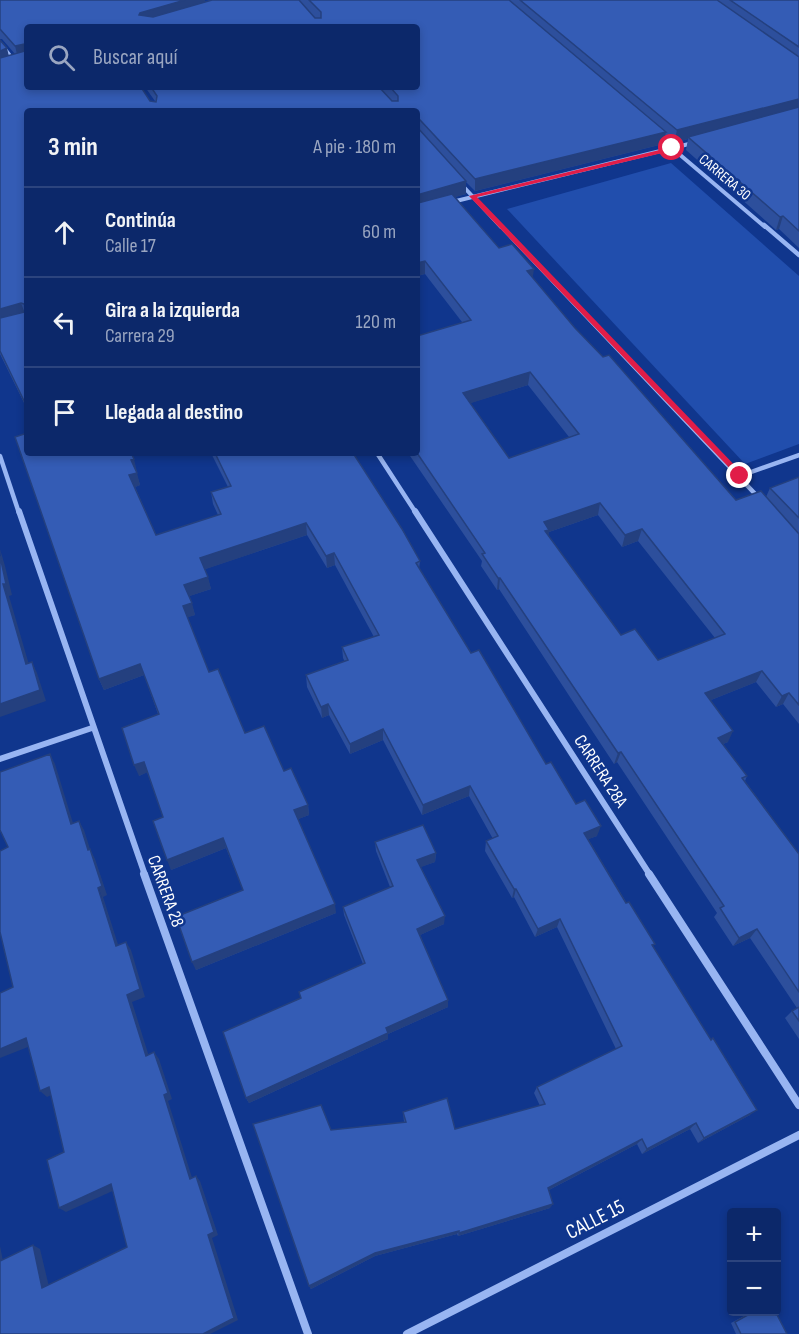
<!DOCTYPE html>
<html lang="es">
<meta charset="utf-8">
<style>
:root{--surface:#0c286a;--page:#1a3472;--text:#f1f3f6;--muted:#9aa6c1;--line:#2c447e}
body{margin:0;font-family:"Sofia Sans Condensed",sans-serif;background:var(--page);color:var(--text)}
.controls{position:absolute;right:18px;bottom:18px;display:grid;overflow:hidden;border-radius:6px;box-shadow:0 3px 9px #0003}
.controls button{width:54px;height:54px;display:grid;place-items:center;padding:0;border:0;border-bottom:2px solid var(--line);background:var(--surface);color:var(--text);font:30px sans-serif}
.stop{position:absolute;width:18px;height:18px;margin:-14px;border:4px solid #e11d48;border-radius:50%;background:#fff}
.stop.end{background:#e11d48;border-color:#fff;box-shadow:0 2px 6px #0008}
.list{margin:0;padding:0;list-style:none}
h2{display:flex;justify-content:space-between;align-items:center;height:78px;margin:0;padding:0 24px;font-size:26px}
h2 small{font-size:20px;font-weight:400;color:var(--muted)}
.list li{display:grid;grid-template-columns:39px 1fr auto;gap:18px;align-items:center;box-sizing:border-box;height:90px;padding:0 24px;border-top:2px solid var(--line)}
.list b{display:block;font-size:22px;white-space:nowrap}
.list p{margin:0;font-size:20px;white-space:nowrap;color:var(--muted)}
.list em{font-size:20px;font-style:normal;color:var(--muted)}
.icon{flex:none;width:33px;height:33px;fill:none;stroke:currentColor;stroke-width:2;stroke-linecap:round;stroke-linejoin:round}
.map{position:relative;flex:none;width:799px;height:1334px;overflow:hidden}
.search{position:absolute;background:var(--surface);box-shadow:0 3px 9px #0003;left:24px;top:24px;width:396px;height:66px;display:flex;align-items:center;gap:15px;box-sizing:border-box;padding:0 21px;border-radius:6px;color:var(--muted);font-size:22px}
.panel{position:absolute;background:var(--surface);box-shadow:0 3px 9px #0003;left:24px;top:108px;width:396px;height:348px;border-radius:6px}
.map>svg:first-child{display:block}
.green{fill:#214ead}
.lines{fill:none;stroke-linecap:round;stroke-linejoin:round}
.lane{stroke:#98b5f2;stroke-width:3}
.street-far3{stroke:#98b5f2;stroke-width:4}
.street-far2{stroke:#98b5f2;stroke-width:4.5}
.street-far1{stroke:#98b5f2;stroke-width:6}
.street{stroke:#98b5f2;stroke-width:8}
.wall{fill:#2d4f9c;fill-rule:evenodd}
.shaded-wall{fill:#24407f}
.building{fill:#345cb5;stroke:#24407f;stroke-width:1.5;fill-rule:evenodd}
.route{fill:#e11d48}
.labels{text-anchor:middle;stroke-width:5;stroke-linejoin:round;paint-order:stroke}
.far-street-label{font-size:15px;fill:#fff;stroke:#10368d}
.street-label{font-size:18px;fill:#fff;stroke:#10368d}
.near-street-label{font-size:21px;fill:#fff;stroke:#10368d}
</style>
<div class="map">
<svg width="799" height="1334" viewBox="0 0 799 1334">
<rect width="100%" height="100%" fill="#10368d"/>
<path class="green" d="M671,163l128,113v168l-54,20 -238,-255z"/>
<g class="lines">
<path class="lane" d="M0,42l13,17"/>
<g class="street-far3">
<path d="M659,137l106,90"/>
<path d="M461,184l40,43"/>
<path d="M452,202l241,-59"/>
</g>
<g class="street-far2">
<path d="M500,225l259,273"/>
<path d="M764,225l35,30"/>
<path d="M377,453l39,60"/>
<path d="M0,456l19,57"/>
<path d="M740,476l59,-21"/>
</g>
<g class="street-far1">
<path d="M19,511l126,364"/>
<path d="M415,511l235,364"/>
<path d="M0,759l92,-31"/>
</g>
<g class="street">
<path d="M144,874l164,460"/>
<path d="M649,874l150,231"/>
<path d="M407,1334l392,-199"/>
</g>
</g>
<g class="wall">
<path d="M0,0l205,2 5,-2h589v248l-20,-19 -3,1 -90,-80 2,-11 -14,4 -9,-8 -2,9 -188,47 -9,-9v12l-11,3 44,51 34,30 42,50 161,172 30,-3 4,-9 29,-11v247l-16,-20 -7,3 -20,-25 -45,18 17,42 -5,2 24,32 -2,5 54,73v185l-14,-21 7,-7 5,-3 -47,-70 -17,8 -19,-29 3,-4 -100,-151 -3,2 -115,-175 -2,1 -16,-24 1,-5 -74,-108h9l45,-131 -37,-48 -8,2v-165h-390v298l-27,-55v-314l9,16 6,-2 -13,-15h-2zM27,27h390v60h-272l10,14h-5zM528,385l41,52 -60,21 -39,-55zM598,515l24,32 16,-6 77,97 -57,22 -37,-25 -73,-100 1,-3z"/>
<path d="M27,433l110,39h-1l4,13 -5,2 21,48 62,-20 -5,-11 -2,-12 17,-5 -17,-34h142l67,108 -1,8 52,84 75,111 30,40 21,32 -9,3 65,108 97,168 -52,28 -8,-14 -48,25 -5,-10 -88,46 1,18 -92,28 -1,-2 -82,22 -64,33 -2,-3 22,-156 73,-8 -1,-10 52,17 85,-23 -6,-13 3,-6 79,-38 -59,-122 -22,10 -21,-40 -2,1 -27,-47 1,-10 7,-2 -24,-43 -47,19 -39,-75 -33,14 -21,-39 -7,3 -15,-31 -1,-12 39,-13 -2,-4 -1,-11 32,-10 -39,-72 -8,3 -20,-33 -102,34 6,20 -22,7 6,19 -8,2 22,55 36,61 39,38 24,34 1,10 -11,4 38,94 -140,57 -13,-56 60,-24 -17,-42 -55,22 -8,-53 -16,-45 -8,4 19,-62 -14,-39 -40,15 -5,-11z"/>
<path d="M375,842l61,11 -1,9 -15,5 24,57 -24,11 28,65v7l-60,27v5l-139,64 -3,-5 55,-100 -2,-6 64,-28 -19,-49 -1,-8 47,-20 -14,-36z"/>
<path d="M753,1311h22l12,23h-51l-5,-11z"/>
</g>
<g class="shaded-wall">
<path d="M185,0h20l1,6 -64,19 -3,-10 1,-2z"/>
<path d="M25,44l2,7 -9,7 -3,-12z"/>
<path d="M7,48l3,13 -10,3v-13z"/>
<path d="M799,99v12l-111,26v2l-14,4 3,-13z"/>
<path d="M666,132l-3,12 -188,47v-12z"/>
<path d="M466,181v13l-49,14v-13z"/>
<path d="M783,216l-4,13 -3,1 4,-13z"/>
<path d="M425,261v13l-8,2v-13z"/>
<path d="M534,269l-2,13 -5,-11z"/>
<path d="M21,303l5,13 -26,7v-14z"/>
<path d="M530,372l-2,13 -66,21 1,-13z"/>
<path d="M134,459l3,13 -3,1 -3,-13z"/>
<path d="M137,473l3,12 -7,3 -4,-13z"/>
<path d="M600,503l-2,12 -49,17 -2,10 -3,-20z"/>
<path d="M306,523l1,12 -104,35 -3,-12z"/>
<path d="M642,529l-4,12 -16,6 3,-12z"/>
<path d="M0,549l5,17 7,29 -3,1 23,79 -6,-11 -23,-80z"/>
<path d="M334,553l1,12 -8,3 -1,-12z"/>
<path d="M208,577l3,12 -24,8 -3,-12z"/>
<path d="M498,578h2l-1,11 -2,1z"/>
<path d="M192,603l3,12 -9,3 -3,-12z"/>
<path d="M32,662l5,11 9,28 -46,16v-13z"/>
<path d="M140,664l4,11 -40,15 -5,-11z"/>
<path d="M762,671l-6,11 -55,22 4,-11z"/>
<path d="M789,693l-6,11 -7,3 6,-11z"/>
<path d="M328,704l1,11 -7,3 -1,-11z"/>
<path d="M383,729v11l-33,14v-10z"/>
<path d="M733,731l-5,11 -15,6 5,-10z"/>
<path d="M621,752l-4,10 -3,2 4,-11z"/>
<path d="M50,754l5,10 21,69 -5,-9z"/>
<path d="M144,762l4,10 -9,4 -5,-11z"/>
<path d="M470,786l-1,10 -47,19 1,-10z"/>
<path d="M308,805l1,10 -13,5 -2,-10z"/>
<path d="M79,821l5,9 6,19 5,10 12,36 -4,2 18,57 -5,-8z"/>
<path d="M601,826l-4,10 -16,6 3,-9z"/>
<path d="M223,838l3,10 -55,22 -4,-10z"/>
<path d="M436,853l-1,9 -19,7 1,-9z"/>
<path d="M514,889h2l-2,8 -2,1z"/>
<path d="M335,904l1,9 -140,57 -4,-8z"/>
<path d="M445,916l-1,8 -28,13 1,-8z"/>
<path d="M560,919l-3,8 -22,10 3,-8z"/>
<path d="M757,929l-7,9 -17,8 6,-8z"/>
<path d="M126,942l5,8 14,47 -13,5 19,61 -5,-7 -19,-61z"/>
<path d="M448,1000v7l-60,27v5l-139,64 -3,-5 140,-70z"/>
<path d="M26,1038l7,7 -33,13v-9z"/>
<path d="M154,1052l5,7 13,40 -4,2 26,83 -4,-5 -26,-84z"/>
<path d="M49,1087l6,6 -8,4 -7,-6z"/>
<path d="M757,1110l-7,5 -52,28 6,-5z"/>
<path d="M696,1123l-6,6 -48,25 5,-5z"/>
<path d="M642,1139l-5,5 -92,48 3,-4z"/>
<path d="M196,1176l4,5 18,54 -6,3 26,82 -28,14h-7l5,-99z"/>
<path d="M111,1184l6,5 -51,23 -7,-4z"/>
<path d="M553,1204l-3,4 -92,28 1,-3z"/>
<path d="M459,1231l-2,3 -82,22 -64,33 -2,-3 66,-33z"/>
<path d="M33,1245l7,4 10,42 -8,-3z"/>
<path d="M0,1246l4,20 -4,-2z"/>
</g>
<g class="building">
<path d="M0,0h185l-45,13 -1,2 14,2 59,-17h87l16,18h6v-6l-12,-12h200l157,132 -191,47 -55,-59 -3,-1v-8h-390v296l-27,-56v-33l24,-6 3,-7 -6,-2 -21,6v-251l25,-7v-7l-10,2 -15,-17zM27,27h390v60h-27l8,9v5h-6l-13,-14h-228l6,9 -1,6 -6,-1 -9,-14h-114z"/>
<path d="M520,0h197l82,57v42l-122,31z"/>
<path d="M730,0h69v47z"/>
<path d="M0,40l7,8 -7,3z"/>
<path d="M799,107v124l-16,-15 -3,1 -92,-80z"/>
<path d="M417,127l49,54 -49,14z"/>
<path d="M452,194l47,54 13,-4 22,25 -7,2 48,57 28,29 6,-2 127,145 25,-9 38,43v171l-10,-12 -7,3 -20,-25 -57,22 28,38 -15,7 29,38 -5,2 57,76v138l-42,-63 -18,9 -19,-30 4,-2 -103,-154 -3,1 -118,-175h-2l-16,-24 3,-1 -68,-100v-117l54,-16 -46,-59 -8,2v-60h1zM530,372l49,62 -70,24 -46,-65zM600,503l25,32 17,-6 83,105 -67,26 -23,-31 -14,6 -76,-104 4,-1 -5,-8z"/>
<path d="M27,433v20h104l3,6 -3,1 6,13 -8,2 27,60 65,-21 -10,-22 20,-6 -16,-33h138l49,76 18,32 -4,2 55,90 8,-3 67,114 5,-2 25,42 9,-4 16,26 -17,7 42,70 3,-1 26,42 -3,1 59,95 2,-2 44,72 -53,28 -8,-15 -49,26 -5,-10 -94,49 5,16 -94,29v-2l-84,22 -66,33 -56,-162 68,-19 10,25 75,-8 -3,-10 44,-14 8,31 90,-25 -8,-17 85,-41 -62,-127 -22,10 -22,-40h-2l-28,-48 12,-5 -28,-50 -47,19 -40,-76 -33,15 -22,-40 -7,3 -15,-32 42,-15 -6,-13 37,-12 -45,-82 -8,3 -20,-33 -106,35 8,19 -24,8 8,18 -9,3 26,66 9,-3 27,64 19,-7 20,45 7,-3 17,37 -14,5 41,94 -143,58 -17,-48h8l60,-24 -20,-52 -56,22 -14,-39 10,-4 -19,-55 -10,3 -12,-37 37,-14 -19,-50 -41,15 -84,-242z"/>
<path d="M799,477v41l-29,-30z"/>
<path d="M0,556l6,28h-3l23,80 6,-2 8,28 -40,14z"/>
<path d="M50,754l21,70 8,-3 9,29 2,-1 12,37 -4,2 18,58 10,-4 14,47 -13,6 19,61 8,-4 14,41 -4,2 26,84 6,-3 18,56 -6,3 26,83 -31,16h-203v-73l33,-16 9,43 85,-41 -16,-63 -52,24 -12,-48 17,-8 -15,-65 -9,4 -14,-53 -26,11v-56l13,-6 -13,-55v-81l8,-4 -8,-17v-58z"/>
<path d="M423,825l13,28 -19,7 28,56 -28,13 31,71 -62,28 2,5 -142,65 -23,-66 78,-34 -2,-6 66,-29 -22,-56 50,-21 -18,-44z"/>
<path d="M799,1007v14l-7,-10z"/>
<path d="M755,1311h20l12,23h-46l-6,-12z"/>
</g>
<path class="route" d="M672,147l3,3 -198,47 266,277 1,2 -4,3 -271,-283z"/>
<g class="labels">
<g class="far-street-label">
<text transform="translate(725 177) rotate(40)" y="5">CARRERA 30</text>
</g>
<g class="street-label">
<text transform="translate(601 771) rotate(57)" y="6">CARRERA 28A</text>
<text transform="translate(166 891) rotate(70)" y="6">CARRERA 28</text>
</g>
<g class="near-street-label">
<text transform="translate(595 1219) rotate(-27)" y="7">CALLE 15</text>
</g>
</g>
</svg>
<div class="controls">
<button>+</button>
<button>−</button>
</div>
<div class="stop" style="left:672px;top:148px"></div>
<div class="stop end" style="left:740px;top:476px"></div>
<div class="search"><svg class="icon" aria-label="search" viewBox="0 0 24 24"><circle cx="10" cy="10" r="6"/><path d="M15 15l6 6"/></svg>Buscar aquí</div>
<section class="panel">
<h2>3 min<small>A pie · 180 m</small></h2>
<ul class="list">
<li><svg class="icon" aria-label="ahead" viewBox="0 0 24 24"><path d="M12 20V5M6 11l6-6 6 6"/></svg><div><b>Continúa</b><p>Calle 17</p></div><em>60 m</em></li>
<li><svg class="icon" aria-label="left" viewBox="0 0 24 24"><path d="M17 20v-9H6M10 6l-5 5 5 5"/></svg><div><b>Gira a la izquierda</b><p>Carrera 29</p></div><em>120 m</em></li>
<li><svg class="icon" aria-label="arrive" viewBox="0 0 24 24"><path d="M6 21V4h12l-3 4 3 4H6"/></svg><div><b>Llegada al destino</b></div></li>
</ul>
</section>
</div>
